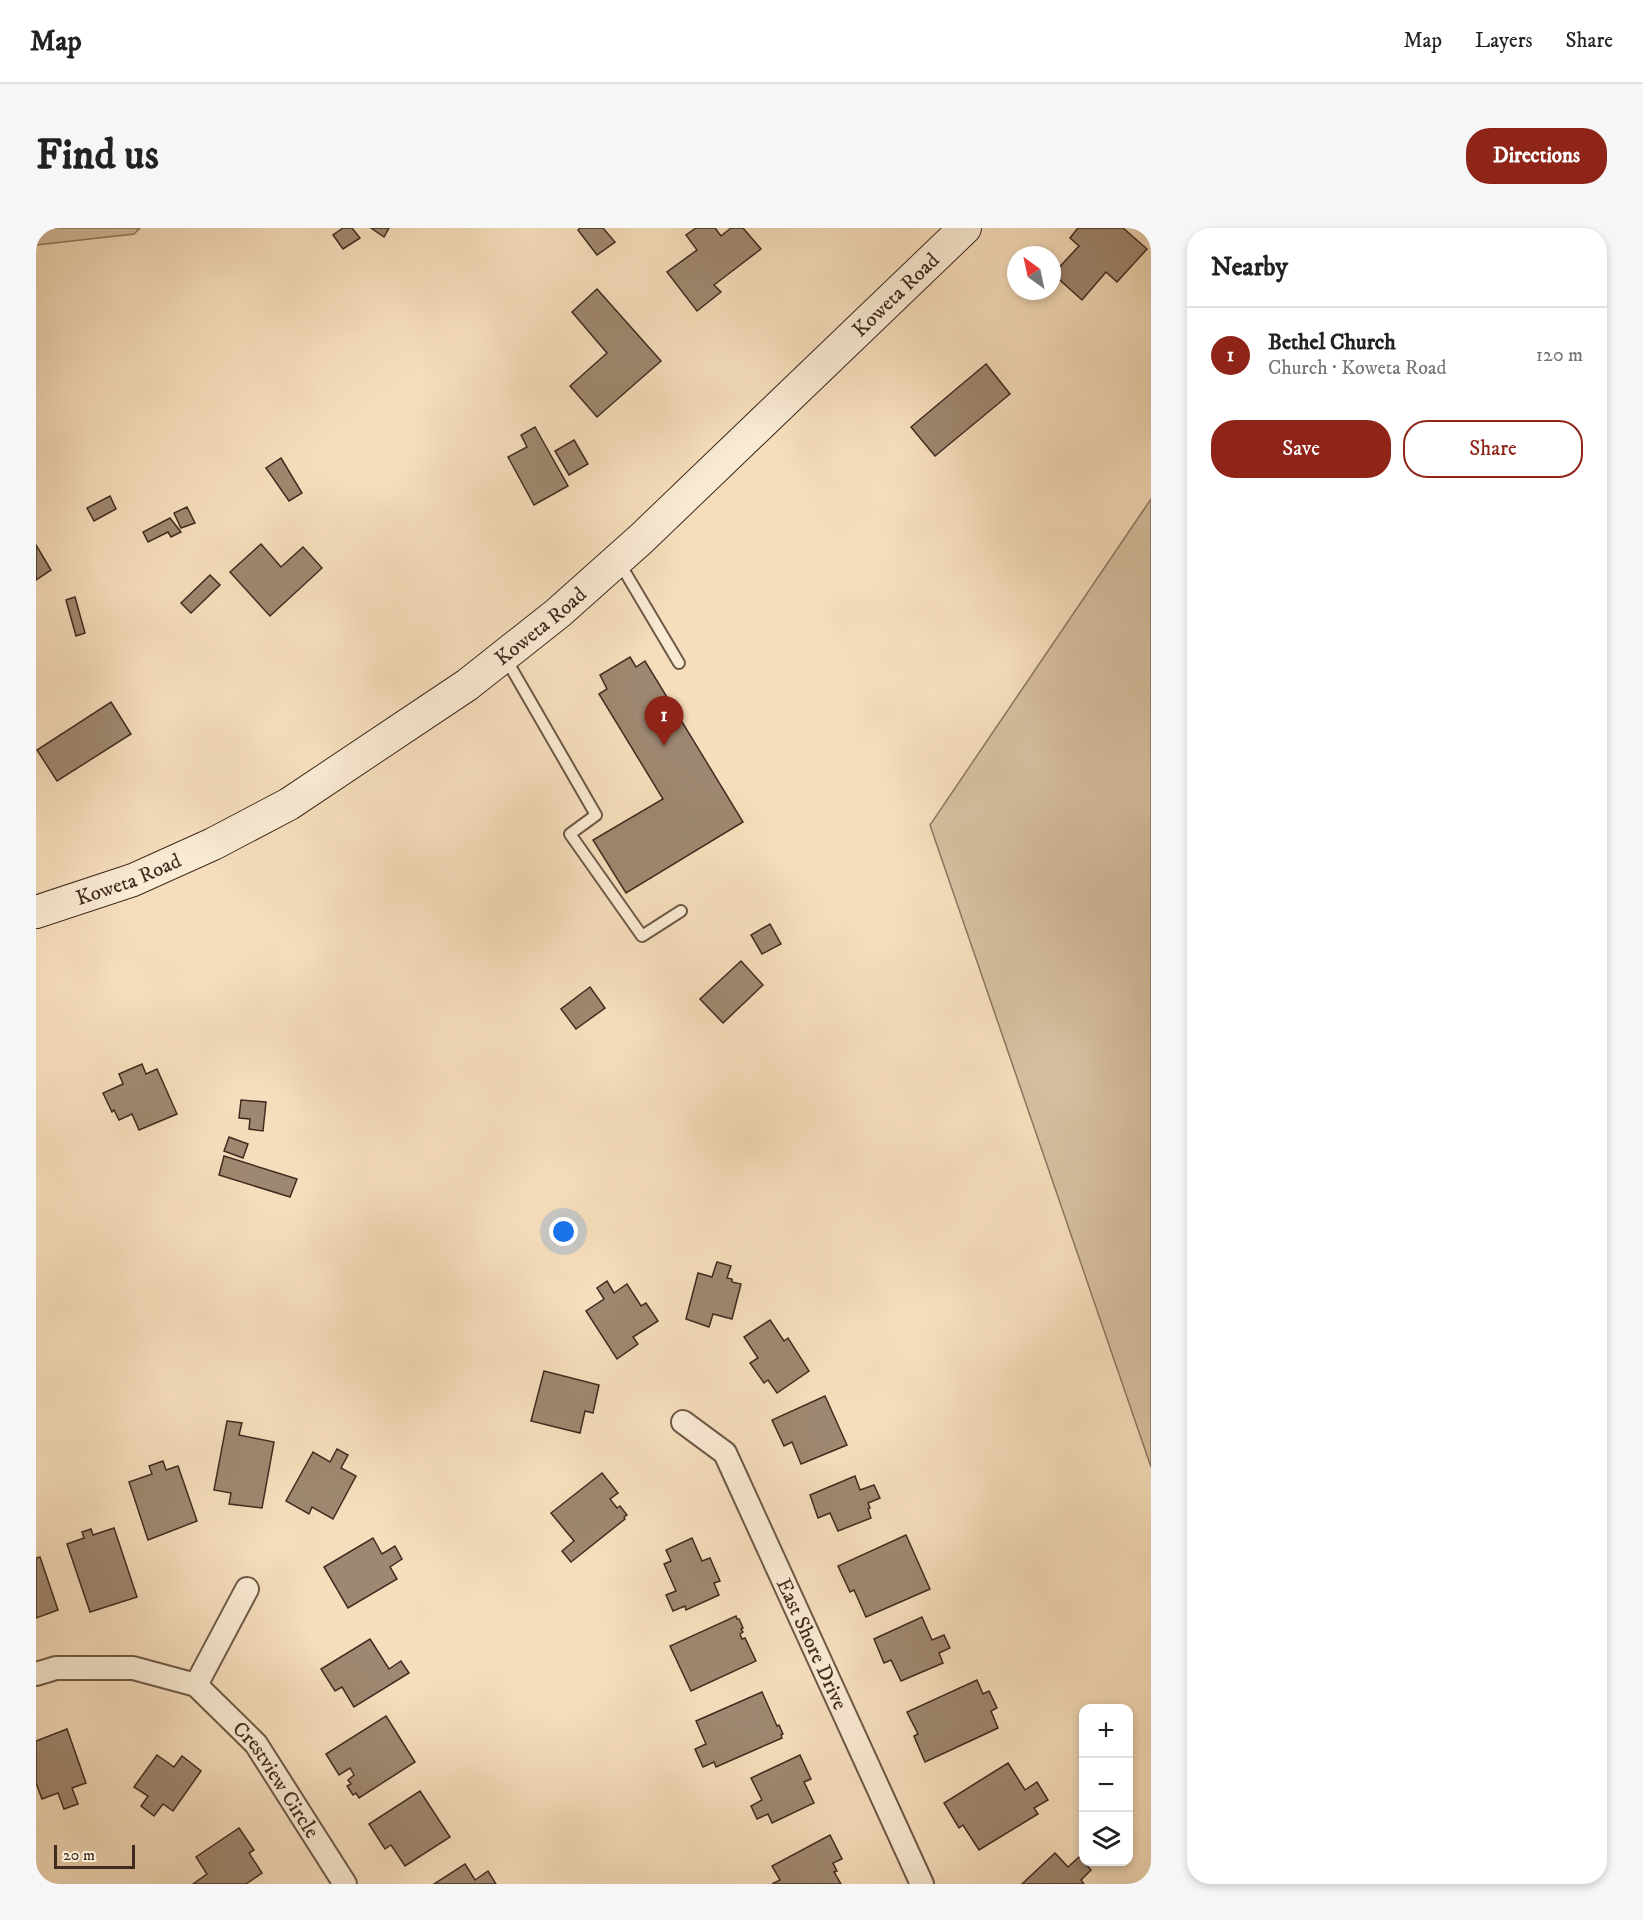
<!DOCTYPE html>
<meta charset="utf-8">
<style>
:root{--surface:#fff;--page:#f6f6f6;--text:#222;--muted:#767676;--line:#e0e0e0;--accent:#8f2418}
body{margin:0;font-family:"IM FELL DW Pica",serif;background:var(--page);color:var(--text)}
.controls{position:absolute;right:18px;bottom:18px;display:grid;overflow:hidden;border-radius:12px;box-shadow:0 3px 9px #0003}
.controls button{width:54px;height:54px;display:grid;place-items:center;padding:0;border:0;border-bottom:2px solid var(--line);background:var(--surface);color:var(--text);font:30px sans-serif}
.compass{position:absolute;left:971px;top:18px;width:54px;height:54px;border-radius:50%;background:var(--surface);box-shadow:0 3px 9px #0003;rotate:327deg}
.scale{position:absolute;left:18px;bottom:15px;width:81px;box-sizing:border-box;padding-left:6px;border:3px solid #402b20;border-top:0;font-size:16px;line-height:21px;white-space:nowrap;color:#402b20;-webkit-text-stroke:4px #f9ead3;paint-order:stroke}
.you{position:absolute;left:528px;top:1004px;width:21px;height:21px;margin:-15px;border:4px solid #fff;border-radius:50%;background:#1a73e8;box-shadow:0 0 0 9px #1a73e833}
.badge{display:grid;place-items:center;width:39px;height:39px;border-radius:50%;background:var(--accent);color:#fff;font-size:20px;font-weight:700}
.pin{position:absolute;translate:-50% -50px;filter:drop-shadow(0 2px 3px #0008)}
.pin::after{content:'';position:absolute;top:32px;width:21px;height:18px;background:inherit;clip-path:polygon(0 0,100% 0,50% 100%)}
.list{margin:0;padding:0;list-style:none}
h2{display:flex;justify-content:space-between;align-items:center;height:78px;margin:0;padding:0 24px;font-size:26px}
h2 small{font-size:20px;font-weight:400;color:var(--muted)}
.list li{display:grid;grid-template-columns:39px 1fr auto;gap:18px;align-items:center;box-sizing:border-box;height:96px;padding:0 24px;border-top:2px solid var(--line)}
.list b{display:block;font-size:22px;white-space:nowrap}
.list p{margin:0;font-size:20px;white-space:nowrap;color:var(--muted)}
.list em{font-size:20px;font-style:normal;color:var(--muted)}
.actions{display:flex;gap:12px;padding:18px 24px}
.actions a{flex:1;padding:14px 0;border:2px solid var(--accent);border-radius:24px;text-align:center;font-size:21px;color:var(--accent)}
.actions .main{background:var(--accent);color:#fff}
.icon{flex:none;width:33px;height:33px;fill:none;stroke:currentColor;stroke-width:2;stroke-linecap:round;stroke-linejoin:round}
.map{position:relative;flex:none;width:1115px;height:1656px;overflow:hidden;border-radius:24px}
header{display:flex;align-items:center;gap:36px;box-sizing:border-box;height:84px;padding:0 30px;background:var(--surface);border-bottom:2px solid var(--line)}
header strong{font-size:28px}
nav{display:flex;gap:33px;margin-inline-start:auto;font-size:21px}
.intro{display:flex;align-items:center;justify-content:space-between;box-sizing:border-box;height:144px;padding:0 36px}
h1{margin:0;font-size:42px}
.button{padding:15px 27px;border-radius:24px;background:var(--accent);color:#fff;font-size:21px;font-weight:700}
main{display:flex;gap:36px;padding:0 36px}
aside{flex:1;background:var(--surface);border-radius:24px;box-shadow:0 3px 9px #0003}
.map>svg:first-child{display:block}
.green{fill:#d7c0a1;stroke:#8c7660;stroke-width:1.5}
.building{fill:#9f8871;stroke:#402b20;stroke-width:1.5}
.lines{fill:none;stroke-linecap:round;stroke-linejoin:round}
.lane-casing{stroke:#6e5847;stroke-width:14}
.street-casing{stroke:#6e5847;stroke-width:26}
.secondary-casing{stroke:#402b20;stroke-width:34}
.lane{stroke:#f9ead3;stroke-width:10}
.street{stroke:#f9ead3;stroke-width:22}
.secondary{stroke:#f9ead3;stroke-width:32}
.labels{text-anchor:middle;stroke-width:6;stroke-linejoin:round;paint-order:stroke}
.street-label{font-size:21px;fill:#402b20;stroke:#f9ead3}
</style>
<header>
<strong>Map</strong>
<nav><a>Map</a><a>Layers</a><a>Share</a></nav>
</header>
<div class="intro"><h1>Find us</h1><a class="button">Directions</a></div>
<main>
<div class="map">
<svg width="1115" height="1656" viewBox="0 0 1115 1656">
<rect width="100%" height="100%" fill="#f6debc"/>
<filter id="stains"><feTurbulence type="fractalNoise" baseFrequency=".00333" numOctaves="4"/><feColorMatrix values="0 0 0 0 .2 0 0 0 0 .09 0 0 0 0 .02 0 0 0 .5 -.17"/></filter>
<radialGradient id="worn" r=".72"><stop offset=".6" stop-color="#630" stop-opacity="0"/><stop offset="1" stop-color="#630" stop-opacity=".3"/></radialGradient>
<g class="green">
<path d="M0,0h104l-6,6 -98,11z"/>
<path d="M1115,271v968l-221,-642z"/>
</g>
<g class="building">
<path d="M307,0h9l8,10 -17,11 -10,-14z"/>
<path d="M335,0h18l-5,9z"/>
<path d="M544,0h23l12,14 -18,13 -19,-25z"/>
<path d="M660,0h19l6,8 10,-8h12l18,21 -47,36 7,7 -24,19 -30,-39 30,-22 -11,-15z"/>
<path d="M1042,0h45l24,21 -30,33 -11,-10 -24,28 -29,-26 26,-28 -9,-8z"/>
<path d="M561,61l64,72 -64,56 -27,-31 37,-33 -35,-41z"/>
<path d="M950,136l24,30 -75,62 -24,-29z"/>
<path d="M499,199l33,59 -34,19 -26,-48 19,-10 -6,-12z"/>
<path d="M538,212l14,24 -19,11 -14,-24z"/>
<path d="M245,230l21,35 -13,8 -23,-33z"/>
<path d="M74,268l6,13 -22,12 -7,-13z"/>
<path d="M151,279l8,16 -14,5 -7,-15z"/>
<path d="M134,290l11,14 -10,5 -3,-5 -20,10 -5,-10z"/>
<path d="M225,316l20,23 22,-20 19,21 -52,48 -40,-44z"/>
<path d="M0,317l15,25 -15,10z"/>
<path d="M174,347l10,10 -29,28 -10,-10z"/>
<path d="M39,369l10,36 -9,3 -10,-36z"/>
<path d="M594,429l6,10 9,-6 98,161 -117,71 -33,-53 70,-41 -64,-105 8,-5 -7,-14z"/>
<path d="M75,474l20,32 -74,47 -20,-31z"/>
<path d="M734,696l11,20 -19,10 -11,-19z"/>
<path d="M705,733l22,24 -40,38 -23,-24z"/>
<path d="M554,759l15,21 -29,21 -15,-20z"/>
<path d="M106,836l4,10 11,-5 20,45 -38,16 -7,-16 -13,6 -5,-10 -2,2 -9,-19 20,-9 -4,-10z"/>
<path d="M205,872l25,2 -3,29 -14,-2 1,-10 -11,-1z"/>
<path d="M193,909l19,7 -5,14 -19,-7z"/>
<path d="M188,928l73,23 -7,18 -71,-22z"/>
<path d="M681,1034l14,4 -4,12 5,1v3l9,2 -9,35 -19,-5 -4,13 -23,-8 12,-46 14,4z"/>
<path d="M571,1053l7,12 13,-9 14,22 5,-3 12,18 -25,16 5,7 -21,15 -31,-48 18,-12 -7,-11z"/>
<path d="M734,1092l14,21 4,-3 21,33 -32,22 -9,-13 -4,3 -14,-20 8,-5 -14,-21z"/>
<path d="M508,1143l55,14 -6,28 -8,-2 -5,22 -49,-12z"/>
<path d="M789,1168l22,49 -46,19 -9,-22 -8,4 -12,-26z"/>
<path d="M191,1193l15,2 -3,12 35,7 -12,66 -33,-4 2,-11 -17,-3z"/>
<path d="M301,1221l11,6 -7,13 15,8 -23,43 -21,-12 -3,7 -23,-13 27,-49 17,10z"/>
<path d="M127,1233l3,9 12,-4 19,55 -49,19 -19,-58 23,-8 -3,-8z"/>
<path d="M566,1245l16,20 -8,6 7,9 3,-2 7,9 -3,2 1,2 -54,43 -9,-11 12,-10 -23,-28z"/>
<path d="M819,1248l5,14 14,-5 6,13 -12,5 2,5 -2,1 3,9 -33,13 -8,-18 -12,5 -8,-23z"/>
<path d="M78,1300l23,69 -47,15 -23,-68 17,-6 -2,-6 9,-3 2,6z"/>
<path d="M870,1307l24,54 -64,28 -12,-27 -4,2 -12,-26z"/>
<path d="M337,1310l9,16 13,-8 7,13 -12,8 7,12 -49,29 -24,-41z"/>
<path d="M656,1310l10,23 8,-3 10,23 -6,2 5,12 -33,15 -1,-4 -12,5 -7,-16 10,-4 -12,-27 7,-3 -5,-11z"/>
<path d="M4,1329l18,53 -22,8v-60z"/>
<path d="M700,1388l1,3h2l4,9 -2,1 2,3 -3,2 2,5 3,-1 11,23 -65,30 -21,-45z"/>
<path d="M886,1389l10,23 12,-5 6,13 -11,5 4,10 -42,18 -10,-21 -7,3 -10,-24z"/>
<path d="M334,1411l19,30 12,-8 8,12 -55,34 -12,-20 -7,4 -14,-22z"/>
<path d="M941,1452l6,14 6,-3 8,17 -6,3 7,17 -73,34 -11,-26 4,-2 -11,-22z"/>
<path d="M726,1464l15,34 2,-1 4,9 -2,1 1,3 -66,29 -2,-5 -11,5 -8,-18 11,-5 -10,-23z"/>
<path d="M350,1488l29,46 -56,36 -3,-5 -3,2 -6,-9 4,-2 -3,-4 6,-5 -4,-7 -11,7 -13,-21z"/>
<path d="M31,1501l19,54 -14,5 6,16 -14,5 -6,-16 -16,6 -6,-16v-42z"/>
<path d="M121,1527l17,12 8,-11 19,15 -28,40 -10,-7 -9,12 -13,-10 7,-10 -14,-9z"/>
<path d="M764,1527l11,24 -7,3 10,21 -42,20 -4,-9 -11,5 -6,-13 11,-6 -11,-22z"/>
<path d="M972,1535l17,27 12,-8 11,18 -14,8 4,6 -59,36 -16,-25 -4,3 -15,-25z"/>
<path d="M384,1563l30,46 -45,29 -14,-21 -6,4 -16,-25z"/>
<path d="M203,1600l15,22 -5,3 13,20 -16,11h-53l14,-10 -11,-17z"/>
<path d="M794,1607l12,24 -9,4 4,8 -3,1 7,12h-69l8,-4 -8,-14z"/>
<path d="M1019,1625l13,14 11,-10 12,13 -10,10 3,4h-62z"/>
<path d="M429,1636l10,16 13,-9 8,13h-62z"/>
</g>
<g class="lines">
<defs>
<g id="lane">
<path d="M583,334l60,101"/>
<path d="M470,431l90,156 -26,19 72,102 39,-25"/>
</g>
<g id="street">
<path id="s1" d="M647,1194l42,31 197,431"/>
<path id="s2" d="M0,1446l20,-6h77l63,17 60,59 89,140"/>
<path d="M160,1457l51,-96"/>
</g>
<g id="secondary">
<path id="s3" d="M0,684l97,-32 80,-36 76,-40 178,-119 91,-72 83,-74 324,-311"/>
</g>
</defs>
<use href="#lane" class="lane-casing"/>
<use href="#street" class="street-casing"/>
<use href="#secondary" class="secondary-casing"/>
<use href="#lane" class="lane"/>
<use href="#street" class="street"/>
<use href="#secondary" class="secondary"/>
</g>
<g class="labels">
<g class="street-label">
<text dy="7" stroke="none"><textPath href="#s3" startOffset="1070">Koweta Road</textPath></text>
<text dy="7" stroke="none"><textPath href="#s3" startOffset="584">Koweta Road</textPath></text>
<text dy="7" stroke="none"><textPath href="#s3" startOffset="98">Koweta Road</textPath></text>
<text dy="7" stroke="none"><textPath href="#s1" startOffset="262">East Shore Drive</textPath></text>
<text dy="7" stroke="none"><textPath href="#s2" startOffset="288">Crestview Circle</textPath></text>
</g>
</g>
<rect width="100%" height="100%" filter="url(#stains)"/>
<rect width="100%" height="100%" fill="url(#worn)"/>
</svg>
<div class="controls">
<button>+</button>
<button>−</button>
<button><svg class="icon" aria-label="layers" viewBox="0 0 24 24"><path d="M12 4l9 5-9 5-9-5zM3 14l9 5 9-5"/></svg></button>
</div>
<svg class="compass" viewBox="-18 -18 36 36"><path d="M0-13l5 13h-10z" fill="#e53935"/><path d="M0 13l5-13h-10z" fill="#767676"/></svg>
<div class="scale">20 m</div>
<div class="you"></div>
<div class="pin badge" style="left:628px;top:518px">1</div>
</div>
<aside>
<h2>Nearby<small></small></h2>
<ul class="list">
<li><span class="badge">1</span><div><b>Bethel Church</b><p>Church · Koweta Road</p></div><em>120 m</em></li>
</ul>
<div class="actions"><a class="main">Save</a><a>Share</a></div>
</aside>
</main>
